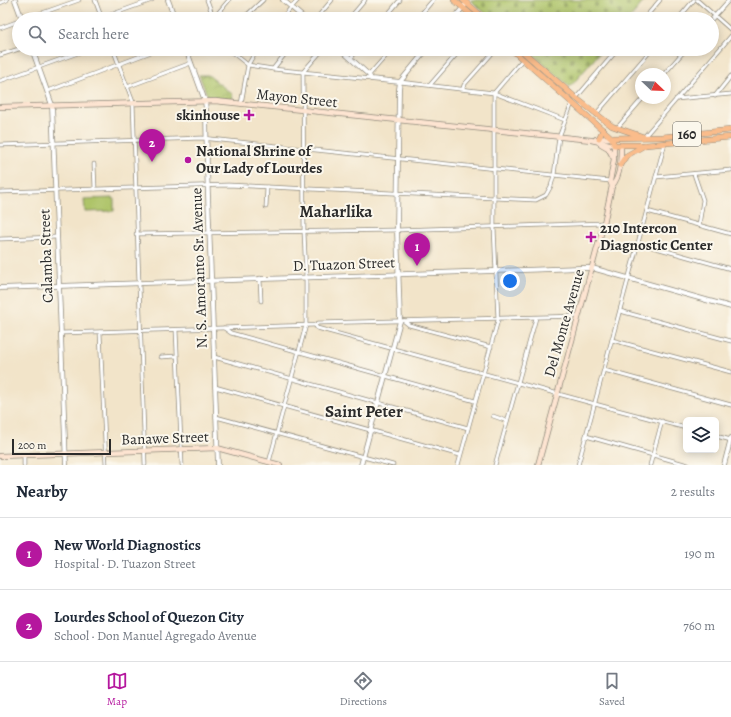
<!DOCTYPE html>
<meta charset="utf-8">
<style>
:root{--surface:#fff;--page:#f6f6f7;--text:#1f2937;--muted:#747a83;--line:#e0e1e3;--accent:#b5179e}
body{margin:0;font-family:Alegreya,serif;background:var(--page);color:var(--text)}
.controls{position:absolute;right:12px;bottom:12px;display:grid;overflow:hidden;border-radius:6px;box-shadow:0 2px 10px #0003}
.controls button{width:36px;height:36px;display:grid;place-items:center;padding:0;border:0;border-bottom:1px solid var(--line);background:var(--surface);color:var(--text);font:20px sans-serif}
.compass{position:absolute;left:635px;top:68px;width:36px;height:36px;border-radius:50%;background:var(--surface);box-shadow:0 2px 10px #0003;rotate:113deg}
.scale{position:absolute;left:12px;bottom:10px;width:99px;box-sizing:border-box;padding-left:4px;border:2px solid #2b2b2b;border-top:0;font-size:11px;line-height:14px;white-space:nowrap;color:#2b2b2b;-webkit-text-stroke:3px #fbf7ec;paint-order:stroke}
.you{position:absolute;left:510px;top:281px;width:14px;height:14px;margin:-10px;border:3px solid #fff;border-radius:50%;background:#1a73e8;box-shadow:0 0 0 6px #1a73e833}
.badge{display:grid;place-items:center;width:26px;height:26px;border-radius:50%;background:var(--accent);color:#fff;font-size:13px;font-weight:700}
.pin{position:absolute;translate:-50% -33px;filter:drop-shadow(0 1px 2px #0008)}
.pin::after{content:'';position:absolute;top:21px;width:14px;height:12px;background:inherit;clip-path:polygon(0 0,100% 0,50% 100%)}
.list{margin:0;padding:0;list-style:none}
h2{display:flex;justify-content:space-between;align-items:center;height:52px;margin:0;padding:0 16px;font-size:17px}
h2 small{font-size:13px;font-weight:400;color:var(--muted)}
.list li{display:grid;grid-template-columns:26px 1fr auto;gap:12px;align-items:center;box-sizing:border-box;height:72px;padding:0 16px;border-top:1px solid var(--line)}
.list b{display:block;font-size:15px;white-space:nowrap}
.list p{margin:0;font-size:13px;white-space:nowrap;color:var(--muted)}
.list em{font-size:13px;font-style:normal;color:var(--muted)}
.icon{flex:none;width:22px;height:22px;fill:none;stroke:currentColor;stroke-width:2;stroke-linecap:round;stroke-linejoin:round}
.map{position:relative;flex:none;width:731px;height:465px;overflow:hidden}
.search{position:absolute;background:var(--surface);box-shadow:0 2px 10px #0003;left:12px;right:12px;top:12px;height:44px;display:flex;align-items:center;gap:10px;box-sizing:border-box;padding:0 14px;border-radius:22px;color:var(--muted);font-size:15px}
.sheet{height:196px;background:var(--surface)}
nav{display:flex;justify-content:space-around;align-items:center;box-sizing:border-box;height:56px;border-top:1px solid var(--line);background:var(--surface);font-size:11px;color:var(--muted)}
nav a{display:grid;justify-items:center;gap:2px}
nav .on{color:var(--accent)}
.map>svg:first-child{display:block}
.grass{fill:#aec469;stroke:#6c784a}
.cemetery{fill:url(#cemetery-stones);stroke:#6c784a}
.park{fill:url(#park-crowns);stroke:#6c784a}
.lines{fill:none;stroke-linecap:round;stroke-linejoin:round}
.minor-casing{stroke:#8e887a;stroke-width:4.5}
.tertiary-casing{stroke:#8e887a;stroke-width:5.5}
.secondary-casing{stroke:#8e887a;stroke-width:6}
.primary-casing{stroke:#8e887a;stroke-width:6}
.minor{stroke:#fff;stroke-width:3}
.tertiary{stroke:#fff;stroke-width:4}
.secondary{stroke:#fde4d1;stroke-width:4.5}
.primary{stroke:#fabc8b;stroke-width:5}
.poi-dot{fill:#b5179e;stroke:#fbf7ec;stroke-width:1.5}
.labels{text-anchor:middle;stroke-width:4;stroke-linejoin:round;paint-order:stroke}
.shield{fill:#fbf7ec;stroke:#696865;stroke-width:1}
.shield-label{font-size:14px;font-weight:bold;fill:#2b2b2b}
.street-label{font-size:15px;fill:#2b2b2b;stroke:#fbf7ec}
.poi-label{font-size:15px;font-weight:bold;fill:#2b2b2b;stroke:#fbf7ec;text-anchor:start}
.quarter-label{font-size:17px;font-weight:bold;fill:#2b2b2b;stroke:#fbf7ec}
</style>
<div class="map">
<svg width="731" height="465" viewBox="0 0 731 465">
<defs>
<pattern id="cemetery-stones" width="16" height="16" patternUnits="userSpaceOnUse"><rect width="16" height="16" fill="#aec469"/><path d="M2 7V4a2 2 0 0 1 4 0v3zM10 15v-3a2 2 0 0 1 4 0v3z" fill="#8e9f57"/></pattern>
<pattern id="park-crowns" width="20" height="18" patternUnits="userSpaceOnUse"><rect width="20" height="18" fill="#aec469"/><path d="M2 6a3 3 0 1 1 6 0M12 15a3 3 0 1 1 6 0" fill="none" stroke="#8e9f57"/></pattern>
</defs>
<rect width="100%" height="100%" fill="#fbf7ec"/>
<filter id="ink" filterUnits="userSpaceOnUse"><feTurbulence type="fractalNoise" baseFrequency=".025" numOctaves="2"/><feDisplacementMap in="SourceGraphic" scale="8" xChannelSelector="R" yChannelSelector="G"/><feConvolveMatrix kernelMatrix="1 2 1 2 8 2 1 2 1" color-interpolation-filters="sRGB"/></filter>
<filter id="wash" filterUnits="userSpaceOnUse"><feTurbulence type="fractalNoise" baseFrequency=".012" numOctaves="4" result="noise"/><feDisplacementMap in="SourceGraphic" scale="16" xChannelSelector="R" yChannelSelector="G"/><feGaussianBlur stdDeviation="0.9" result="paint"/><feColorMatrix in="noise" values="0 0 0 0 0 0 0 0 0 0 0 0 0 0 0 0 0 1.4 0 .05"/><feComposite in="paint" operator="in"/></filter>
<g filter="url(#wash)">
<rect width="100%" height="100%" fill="#f2e4c9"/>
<path class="grass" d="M114,198v13l-29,1 -1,-13z"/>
<g class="cemetery">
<path d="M470,0h175l-16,19h-137z"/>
<path d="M526,49h77l-33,38z"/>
</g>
<path class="park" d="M199,75h9l24,19 1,5 -23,-1 -3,-3z"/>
</g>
<g filter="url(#ink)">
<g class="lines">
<defs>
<g id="minor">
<path d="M95,0l7,19"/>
<path d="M207,0l7,19"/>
<path d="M697,0l34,30"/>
<path d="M0,3l7,-3"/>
<path d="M214,18l15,-18"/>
<path d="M25,19l54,-19"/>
<path d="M99,19l53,-19"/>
<path d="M240,19l8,-5 15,-14"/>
<path d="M281,19l17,-19"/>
<path d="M316,19l16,-19"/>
<path d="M349,19l16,-19"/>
<path d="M384,19l16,-19"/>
<path d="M417,19l16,-19"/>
<path d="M644,19l16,-19"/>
<path d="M678,19l16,-19"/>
<path d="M712,19l17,-19"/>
<path d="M0,28l19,-7"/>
<path d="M113,49l20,53 12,363"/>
<path d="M228,49l20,16 25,4 98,10"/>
<path d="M0,55l19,-6"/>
<path d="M351,58l7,-9"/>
<path d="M273,69l16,-20"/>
<path d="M664,74l22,-25"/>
<path d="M369,75l23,-26"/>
<path d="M0,81l89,-32"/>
<path d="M400,82l94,11 71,27"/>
<path d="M430,85l31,-36"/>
<path d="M127,87l64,-24"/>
<path d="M463,88l1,-3 32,-36"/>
<path d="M48,91l111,-42"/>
<path d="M715,96l16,-20"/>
<path d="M576,98l42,-49"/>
<path d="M676,99l55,-5"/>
<path d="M241,104l7,-39 9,-16"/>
<path d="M596,114l56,-65"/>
<path d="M617,128l26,-30"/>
<path d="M644,137l87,-101"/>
<path d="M0,145l202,-7 408,43"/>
<path d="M94,164l1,25"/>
<path d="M694,174l9,26 -4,25"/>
<path d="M656,177l75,-7"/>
<path d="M0,192l228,-7 308,15 10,-5 5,-9 3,-11 5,-38 13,-34"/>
<path d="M266,207l1,-20"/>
<path d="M647,211l84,23"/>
<path d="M136,234l261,-4 207,-7"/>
<path d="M0,239l57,-2"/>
<path d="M638,243l93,26"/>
<path d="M260,278l1,23"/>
<path d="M620,311l111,30"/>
<path d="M404,321l5,4 82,22"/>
<path d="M315,325l2,3 289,79 80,21"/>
<path d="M224,328l7,5 244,68"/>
<path d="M176,330l6,135"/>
<path d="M100,332l6,133"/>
<path d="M61,333l254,-8 3,-2 261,-7"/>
<path d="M612,340l119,32"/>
<path d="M161,357l16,-1"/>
<path d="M214,357l254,71"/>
<path d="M604,370l127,35"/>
<path d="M215,387l245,68"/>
<path d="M493,416l14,5"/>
<path d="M216,417l177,48"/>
<path d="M586,436l102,29"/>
<path d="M716,436l15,4"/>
<path d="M24,455v10"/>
<path d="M269,462l37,-137v-48l-2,-45 -1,-160 20,-23"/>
<path d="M458,465l40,-145 -4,-93v-134l29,-34"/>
<path d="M495,465l41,-147"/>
<path d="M578,465l87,-322"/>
<path d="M650,465l12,-44"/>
</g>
<g id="tertiary">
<path d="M15,0l7,19"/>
<path d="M168,0l7,19"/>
<path d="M283,0l22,19"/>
<path d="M453,19l14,-16"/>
<path d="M32,49l20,56 14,360"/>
<path d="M186,49l19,52 1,9 1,58 11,297"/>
<path d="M340,49l29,26 2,4 29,3"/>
<path d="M0,288l580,-20h12l139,39"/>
<path d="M361,465l39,-144 -3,-91 2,-141 1,-7 4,-5 23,-28"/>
<path d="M724,465l7,-27"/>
</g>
<g id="secondary">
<path d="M0,107l215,-6 376,39 23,5v14l-4,22 2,5"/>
<path d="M596,139l16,-1"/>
<path d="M601,144l7,4 5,9"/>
<path d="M0,456l217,-8 63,17"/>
<path d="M538,465l66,-242 8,-37c9,-10 9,-28 9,-41"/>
</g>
<g id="primary">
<path d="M454,0l22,19"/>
<path d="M463,0l22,19"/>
<path d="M511,49l101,89 2,7h32l85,-8"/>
<path d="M520,49l56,49 36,28 32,11"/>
<path d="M599,138l4,-8"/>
<path d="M612,138l50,-1 69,-7"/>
<path d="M620,165l6,-9 19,-11"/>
</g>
</defs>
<use href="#minor" class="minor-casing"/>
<use href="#tertiary" class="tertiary-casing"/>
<use href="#secondary" class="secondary-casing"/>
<use href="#primary" class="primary-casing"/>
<use href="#minor" class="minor"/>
<use href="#tertiary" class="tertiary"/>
<use href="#secondary" class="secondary"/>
<use href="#primary" class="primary"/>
</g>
</g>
<g class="poi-dot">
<path d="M247 109h4v4h4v4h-4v4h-4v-4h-4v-4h4z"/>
<circle cx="188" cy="160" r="4"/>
<path d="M589 231h4v4h4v4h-4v4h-4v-4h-4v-4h4z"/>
</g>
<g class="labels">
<rect class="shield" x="673" y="122" width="28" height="24" rx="3"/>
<g class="shield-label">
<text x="687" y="139">160</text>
</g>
<g class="street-label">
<text transform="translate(297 98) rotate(6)" y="5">Mayon Street</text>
<text transform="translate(46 256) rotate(-92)" y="5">Calamba Street</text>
<text transform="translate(344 264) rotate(-2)" y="5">D. Tuazon Street</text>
<text transform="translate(199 268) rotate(-92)" y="5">N. S. Amoranto Sr. Avenue</text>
<text transform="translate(564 323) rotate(-74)" y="5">Del Monte Avenue</text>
<text transform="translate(165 438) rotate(-2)" y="5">Banawe Street</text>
</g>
<g class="poi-label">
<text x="240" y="120" text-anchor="end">skinhouse</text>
<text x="196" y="156">National Shrine of<tspan x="196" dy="17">Our Lady of Lourdes</tspan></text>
<text x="600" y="233">210 Intercon<tspan x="600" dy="17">Diagnostic Center</tspan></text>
</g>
<g class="quarter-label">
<text x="336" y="217">Maharlika</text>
<text x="364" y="417">Saint Peter</text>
</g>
</g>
</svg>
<div class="controls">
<button><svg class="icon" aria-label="layers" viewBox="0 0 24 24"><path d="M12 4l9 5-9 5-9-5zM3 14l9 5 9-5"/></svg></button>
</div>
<svg class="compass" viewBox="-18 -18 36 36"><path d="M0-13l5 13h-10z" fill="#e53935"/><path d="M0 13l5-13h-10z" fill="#747a83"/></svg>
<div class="scale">200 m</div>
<div class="you"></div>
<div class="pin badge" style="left:417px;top:266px">1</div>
<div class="pin badge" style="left:152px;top:162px">2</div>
<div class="search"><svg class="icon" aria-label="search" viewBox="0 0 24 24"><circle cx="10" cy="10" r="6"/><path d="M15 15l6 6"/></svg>Search here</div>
</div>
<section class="sheet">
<h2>Nearby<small>2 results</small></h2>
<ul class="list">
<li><span class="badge">1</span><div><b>New World Diagnostics</b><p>Hospital · D. Tuazon Street</p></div><em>190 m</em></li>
<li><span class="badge">2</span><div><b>Lourdes School of Quezon City</b><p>School · Don Manuel Agregado Avenue</p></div><em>760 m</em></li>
</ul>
</section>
<nav>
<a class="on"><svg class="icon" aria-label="map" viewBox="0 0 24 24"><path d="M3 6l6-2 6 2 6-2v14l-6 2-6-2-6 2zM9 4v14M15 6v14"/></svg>Map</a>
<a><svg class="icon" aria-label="directions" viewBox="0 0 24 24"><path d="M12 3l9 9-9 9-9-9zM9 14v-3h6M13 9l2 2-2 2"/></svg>Directions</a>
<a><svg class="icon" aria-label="saved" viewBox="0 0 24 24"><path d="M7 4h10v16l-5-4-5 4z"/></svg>Saved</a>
</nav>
